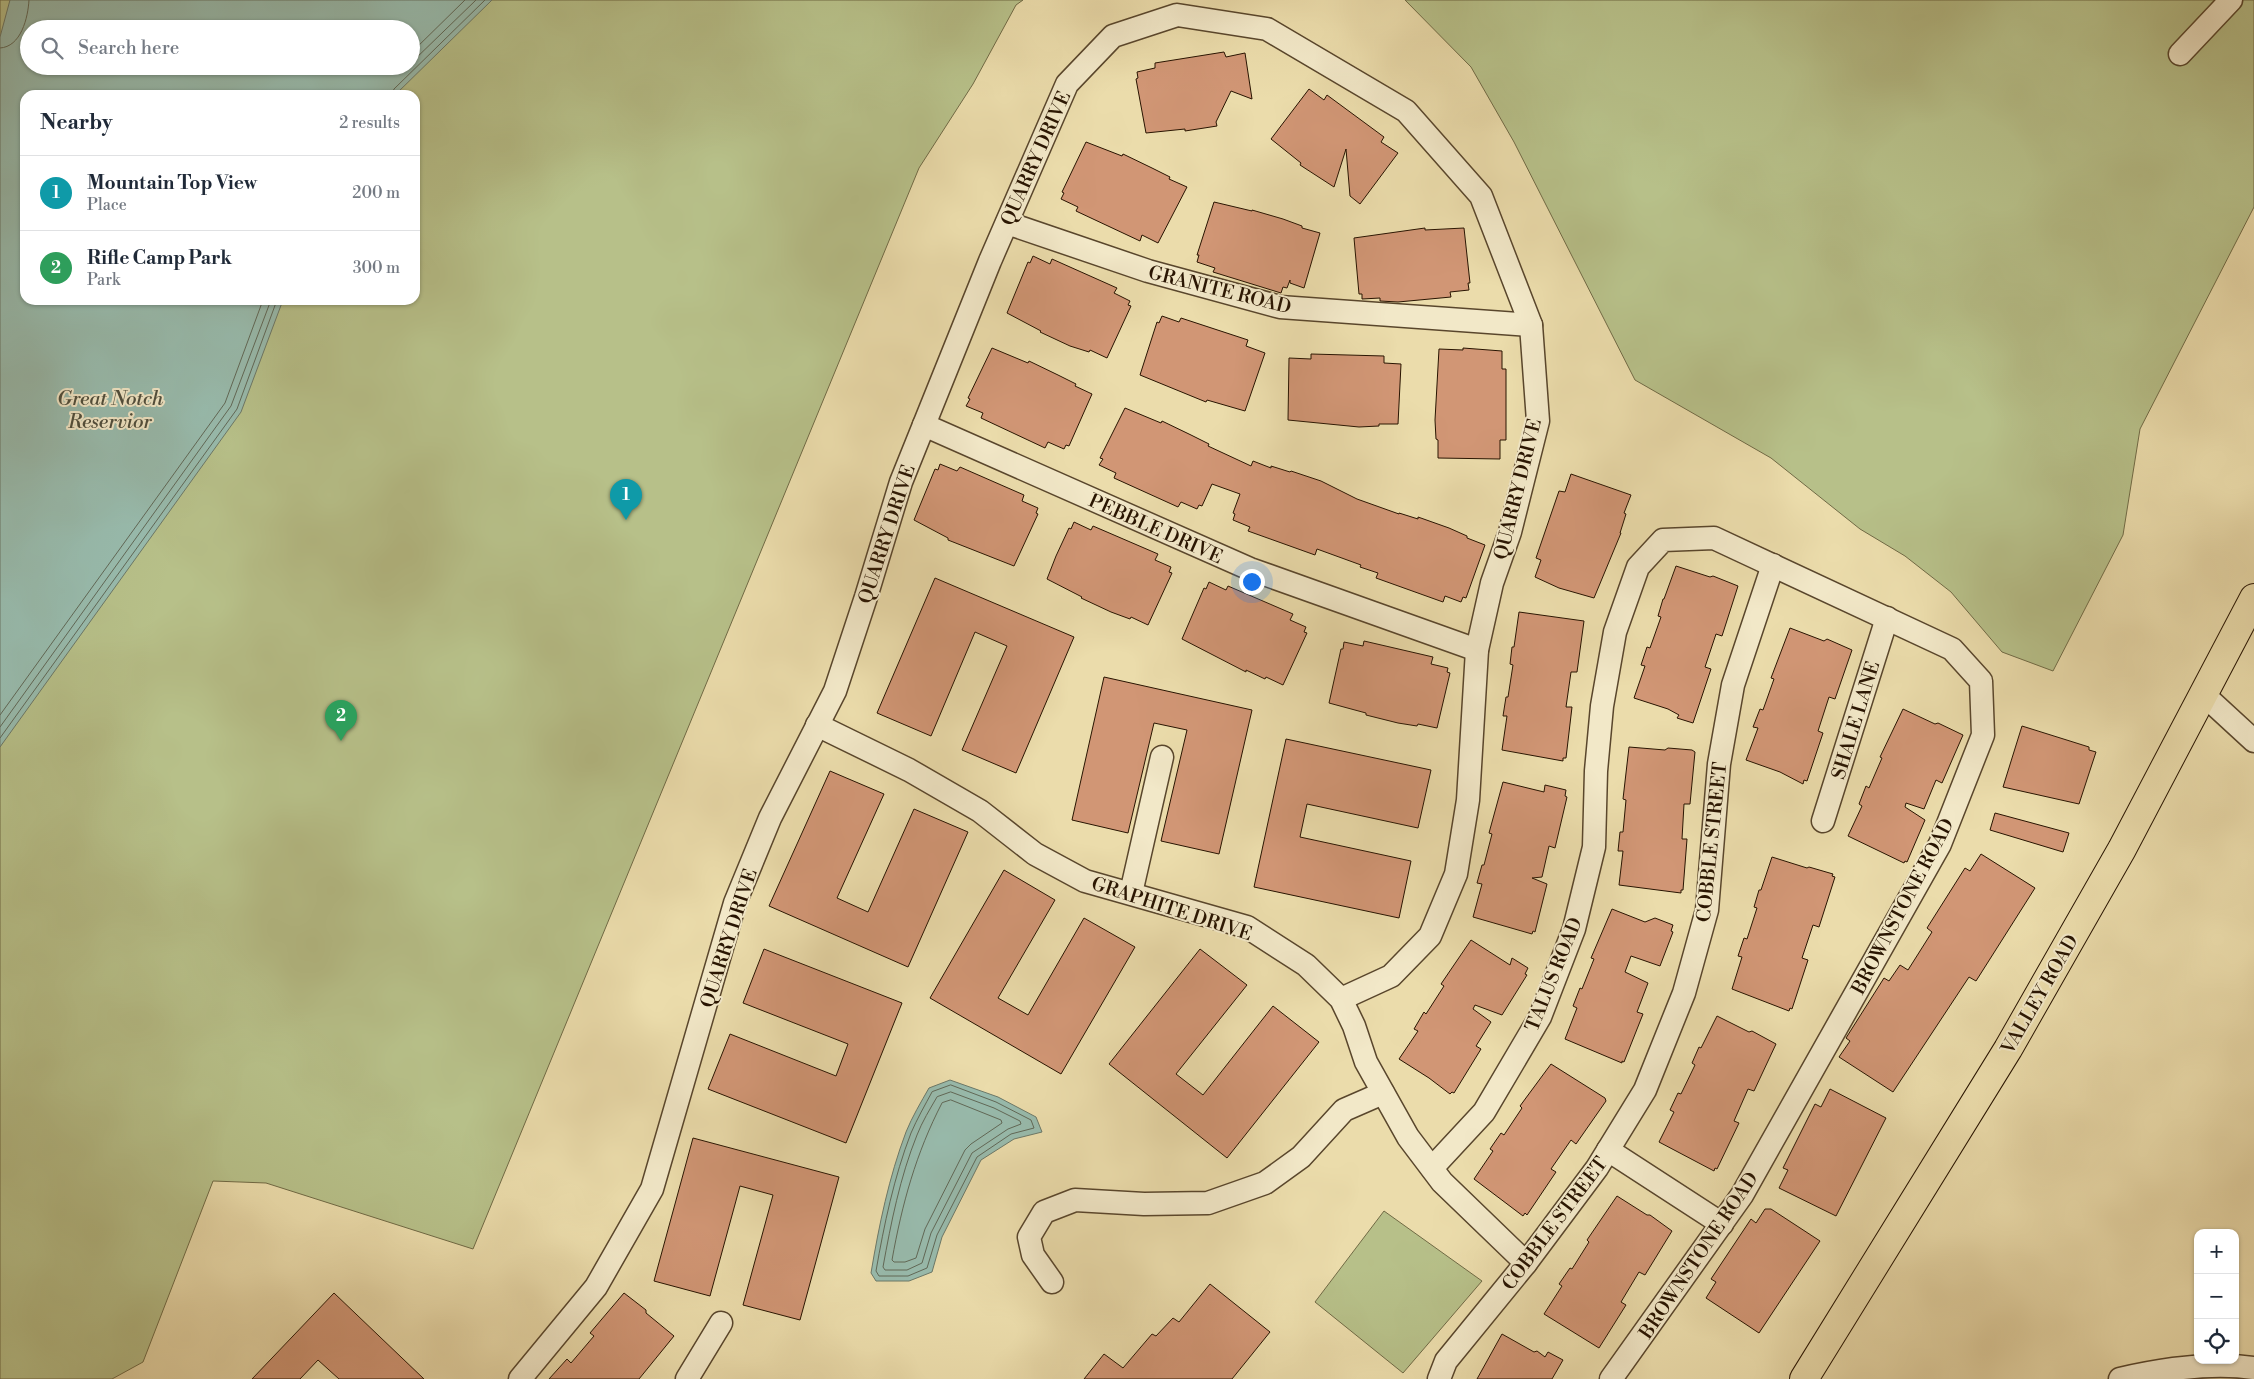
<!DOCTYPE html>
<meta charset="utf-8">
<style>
:root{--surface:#fff;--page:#f2f2f3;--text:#1f2937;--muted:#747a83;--line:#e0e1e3;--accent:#0b8043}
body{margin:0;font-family:"Libre Bodoni",serif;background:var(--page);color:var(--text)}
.controls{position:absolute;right:15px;bottom:15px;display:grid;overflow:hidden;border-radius:10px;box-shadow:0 1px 4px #0004}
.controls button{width:45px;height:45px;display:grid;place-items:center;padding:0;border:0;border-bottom:1px solid var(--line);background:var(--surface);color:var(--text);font:25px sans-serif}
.you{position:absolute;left:1251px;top:581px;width:18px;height:18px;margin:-12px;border:4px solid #fff;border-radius:50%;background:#1a73e8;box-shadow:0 0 0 8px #1a73e833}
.badge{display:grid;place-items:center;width:32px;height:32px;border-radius:50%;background:var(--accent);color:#fff;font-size:16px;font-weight:700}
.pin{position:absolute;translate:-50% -41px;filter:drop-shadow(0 1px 2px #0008)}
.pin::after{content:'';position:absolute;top:26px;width:18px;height:15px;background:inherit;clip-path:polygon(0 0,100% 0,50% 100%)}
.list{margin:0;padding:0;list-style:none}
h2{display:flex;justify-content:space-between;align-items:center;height:65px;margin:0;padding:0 20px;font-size:21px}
h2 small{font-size:16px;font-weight:400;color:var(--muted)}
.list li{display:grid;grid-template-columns:32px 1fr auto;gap:15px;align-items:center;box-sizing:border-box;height:75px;padding:0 20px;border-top:1px solid var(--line)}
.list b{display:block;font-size:19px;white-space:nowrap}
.list p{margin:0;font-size:16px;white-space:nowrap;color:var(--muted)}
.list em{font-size:16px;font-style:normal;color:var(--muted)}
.icon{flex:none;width:28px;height:28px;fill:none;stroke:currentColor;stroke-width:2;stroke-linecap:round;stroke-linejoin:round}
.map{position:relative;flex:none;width:2254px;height:1379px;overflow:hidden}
.search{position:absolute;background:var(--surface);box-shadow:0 1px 4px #0004;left:20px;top:20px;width:400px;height:55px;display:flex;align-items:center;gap:12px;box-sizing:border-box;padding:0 18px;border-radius:28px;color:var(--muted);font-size:19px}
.panel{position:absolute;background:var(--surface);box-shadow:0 1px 4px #0004;left:20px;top:90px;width:400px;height:215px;border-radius:15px}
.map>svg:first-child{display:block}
.green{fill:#b7c089;stroke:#706a45;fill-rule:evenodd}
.water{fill:#98bbad;stroke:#6b7868;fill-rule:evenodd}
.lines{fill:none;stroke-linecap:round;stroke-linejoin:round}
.shore{stroke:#606857;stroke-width:1}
.building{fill:#d19675;stroke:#281401}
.minor-casing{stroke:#59462c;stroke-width:25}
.primary-casing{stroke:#281401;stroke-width:30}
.minor{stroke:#f2e8c8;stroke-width:22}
.primary{stroke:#ebdcab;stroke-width:28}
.labels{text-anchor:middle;stroke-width:4;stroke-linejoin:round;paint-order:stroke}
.street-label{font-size:19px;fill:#281401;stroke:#f2e8c8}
.water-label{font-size:20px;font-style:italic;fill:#4f4e3d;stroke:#f2e8c8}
</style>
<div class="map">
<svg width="2254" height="1379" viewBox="0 0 2254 1379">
<rect width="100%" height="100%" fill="#ebdcab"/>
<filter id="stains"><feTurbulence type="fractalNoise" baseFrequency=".004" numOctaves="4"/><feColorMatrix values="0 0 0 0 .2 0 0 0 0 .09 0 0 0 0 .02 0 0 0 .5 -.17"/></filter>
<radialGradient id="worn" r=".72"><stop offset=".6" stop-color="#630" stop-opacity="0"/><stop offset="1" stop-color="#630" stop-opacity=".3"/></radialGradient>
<g class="green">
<path d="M0,0h1023l-7,5 -43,79 -54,84 -446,1081 -207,-66 -53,-2 -70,181 -31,17h-112zM29,29h382v37h-382zM25,95h390v205h-390z"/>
<path d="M1405,0h849v207l-114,222 -17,106 -70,136 -51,-19 -51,-60 -46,-36 -45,-27 -89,-71 -136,-78 -121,-238 -43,-75z"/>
<path d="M1384,1211l98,70 -79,92 -88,-71z"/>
</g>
<g class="water">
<path d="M10,0h482l-97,95h-370v205h258l-42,112 -241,335v-710zM29,29h382v37h-382z"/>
<path d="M950,1080l48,17 38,20 6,15 -28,7 -33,21 -39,77 -10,35 -23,9h-33l-5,-8c8,-48 18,-96 35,-141 6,-15 15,-30 23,-44z"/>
</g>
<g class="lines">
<g class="shore">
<path d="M0,48c21,-1 28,-30 29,-48"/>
<path d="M411,53l54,-53"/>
<path d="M411,63l65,-63"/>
<path d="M392,95l2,-6 91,-89"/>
<path d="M0,715l225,-312 38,-103"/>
<path d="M0,727l231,-321 40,-106"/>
<path d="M0,738l237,-329 40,-109"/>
<path d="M951,1085l45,17 35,18 3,8 -23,6 -34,23 -40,78 -10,33 -19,8h-29l-3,-5c8,-46 18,-94 35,-138 6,-14 14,-28 21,-41z"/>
<path d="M951,1092l43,16 26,13 1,3 -13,5 -36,24 -41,80 -9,30 -15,7h-22l-2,-3c8,-44 17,-90 34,-132 5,-13 13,-26 20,-38z"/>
<path d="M951,1100l50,20 1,3 -31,21 -6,6 -40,79 -9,29 -11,4h-11l-2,-2c10,-56 24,-107 50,-157z"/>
</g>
</g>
<g class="building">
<path d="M1224,52l2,5 19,-4 7,46 -21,-8 -15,31 1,4 -32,5v-2l-39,4 -10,-54 2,-1 -1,-6 18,-4v-5z"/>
<path d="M1309,89l15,11 3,-5 57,42 -3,5 17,11 -38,51 -10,-8 -4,-47 -12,38 -34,-22 1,-2 -30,-24z"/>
<path d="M1086,142l36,14 1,-2 29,14 18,9 -1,2 18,8 -29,56 -16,-8 -2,6 -64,-30 2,-4 -17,-8 3,-6 -2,-1z"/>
<path d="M1214,202l38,9v-1l31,9 19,7v2l18,5 -16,55 -14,-5v-3l-3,8 -4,-1 -2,6 -68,-21 2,-4 -18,-6 2,-7h-2z"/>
<path d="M1425,228v2l39,-2 6,55h-2l1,7 -19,2 1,5 -53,5 -18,-1v-3l-18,1v-5h-3l-5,-56z"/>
<path d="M1033,256l17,8 2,-5 65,29 -3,5 16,8 -2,4 3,1 -24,52 -17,-8 -1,2 -19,-6 -30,-14 1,-1 -34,-18 21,-51 2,1z"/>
<path d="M1162,316l17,6 2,-4 67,22 -2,6 19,7 -20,58 -38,-11 -1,2 -66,-27 17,-53 2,1z"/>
<path d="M992,348l36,15 1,-2 29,14 18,9 -1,2 17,8 -23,52 -3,-1 -2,4 -16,-7 -3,6 -64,-30 2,-5 -17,-7 4,-7 -2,-1z"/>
<path d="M1463,348l39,3v18h4v71h-6v19l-62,-1v-18l-2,-1 -1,-19 4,-71 24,1z"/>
<path d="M1311,354l73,2v7l17,1 -3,60h-19v2l-20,1 -71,-7 1,-62 22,1z"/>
<path d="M1125,408l36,15 1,-2 29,14 18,9 -1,2 43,20 2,-5 18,7v-2l19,6 1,-1 30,10 36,18 42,15v-1l19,6v-2l31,11 18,8v2l18,7 -19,53 -3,-1 -2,5 -16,-6 -2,6 -67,-24 2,-5 -18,-6 1,-2 -44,-16 -2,6 -67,-24 2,-4 -17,-7 2,-6 -2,-1 7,-19 -28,-10 -10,22 -3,-1 -2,4 -16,-7 -3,5 -64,-29 2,-5 -17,-8 4,-6 -3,-1z"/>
<path d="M940,464l17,7 3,-4 64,28 -2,6 16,7 -2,5 2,1 -24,52 -66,-26v-2l-34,-18 21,-51 3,1z"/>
<path d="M1571,474l60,21 -7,18 2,1 -6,19h1l-27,65 -35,-10 -24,-11 6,-17 -5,-2 23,-67 6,1z"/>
<path d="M1074,522l17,8 2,-4 65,28 -3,6 16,7 -2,5 3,1 -24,52 -17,-8 -1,2 -19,-7 -30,-14 1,-1 -35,-18 9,-23 13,-28 2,1z"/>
<path d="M1676,566l34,11 3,-1 25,10 -16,50 -6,-2 -11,33 6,2 -18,54 -16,-5 2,-3 -11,-6 -34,-11 11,-32 -4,-1 6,-18 3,1 11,-31 -3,-1 5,-17h1z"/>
<path d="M935,578l139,59 -58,136 -54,-23 45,-104 -32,-14 -44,104 -54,-23z"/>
<path d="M1209,582l17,8 2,-4 65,28 -3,6 16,7 -2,5 3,1 -24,52 -17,-8 -1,2 -19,-9v2l-64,-33 22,-51 2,1z"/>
<path d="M1519,612l65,9 -7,51h-6l-5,35h6l-6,51h-3v3l-61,-11 5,-34h-4l3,-19h2l5,-32 -3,-1 2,-17h2z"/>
<path d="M1790,628l34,13 3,-2 25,11 -17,49 -6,-2 -11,34 5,2 -16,48 -3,-1 -1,4 -23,-12 -34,-12 12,-32 -5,-1 7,-18 3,1 11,-31 -3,-1z"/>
<path d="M1364,641l69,16 -2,7 17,4 -1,4 3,1 -13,55 -19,-4 -1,2 -19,-3 -32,-8v-2l-37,-10 12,-54h2l1,-7 19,4z"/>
<path d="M1104,677l148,33 -33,144 -58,-13 26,-111 -33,-7 -26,110 -56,-13z"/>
<path d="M1903,709l32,15 3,-1 25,12 -21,48 -6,-3 -12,29 -18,-6 -1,4 20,13 -18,42 -2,-1 -1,2 -56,-27 14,-30 -3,-2 7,-18 3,2 13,-30 -2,-1z"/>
<path d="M2022,726l67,21v3l7,2 -17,52 -76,-17z"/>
<path d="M1286,739l145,31 -13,58 -111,-24 -7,33 111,24 -12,57 -145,-31z"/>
<path d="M1629,747l36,3 3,-2 24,2 3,2 -5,52h-6l-2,35h5l-4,51h-2v3l-62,-8 4,-34h-5l2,-19h3l3,-32 -3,-1z"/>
<path d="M830,771l54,23 -47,104 31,14 46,-103 54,23 -60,135 -139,-61z"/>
<path d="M1503,782l41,10 1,-7 21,5 -1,6 2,1 -12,51 -6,-2 -7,31 -10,1 15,6 -12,48 -2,-1 -1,3 -59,-17 9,-33 -5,-1 5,-18h2l8,-31 -3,-1z"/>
<path d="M1995,813l74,20 -6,19 -73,-22z"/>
<path d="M1981,854l54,34 -59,93 -7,-4 -76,115 -54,-35 11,-16 -4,-3 38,-60 5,3 11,-16 8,5 24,-38 -5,-4 38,-60 5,3z"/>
<path d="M1772,857l35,11 2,-1 24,7 -1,2 3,1 -16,50 -6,-2 -11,33 6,2 -16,49 -2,-1 -1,3 -57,-22 10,-32 -4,-1 6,-18 3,1 10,-31 -3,-1 5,-17h2z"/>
<path d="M1004,870l51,30 -57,98 30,17 56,-97 51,29 -74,127 -131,-76z"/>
<path d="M1612,909l33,13 10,-4 18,7 -2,6 2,1 -13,34 -29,-10 -6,16 23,11 -11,29 6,2 -19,48 -2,-1v2l-57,-24 12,-31 -4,-2 7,-18 2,1 12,-30 -3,-1z"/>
<path d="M1471,940l39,25 2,-7 16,10 -3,6 2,1 -25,40 -27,-10 -2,4 18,13 -15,24 5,3 -27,44 -2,-1 -2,2 -21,-16 -30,-19 19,-28 -4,-2 10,-17 2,2 18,-28 -3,-2z"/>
<path d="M764,949l138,54 -56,140 -138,-54 22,-55 106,42 12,-32 -105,-41z"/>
<path d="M1200,949l47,36 -71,89 27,21 70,-89 46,36 -92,116 -118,-94z"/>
<path d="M1717,1016l32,16 3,-1 24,13 -22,47 -6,-2 -14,32 5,2 -22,46 -2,-1 -1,3 -55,-29 15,-30 -4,-2 8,-17 3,1 14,-29 -3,-2 7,-16 2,1z"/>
<path d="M1551,1064l54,34 1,3 -30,43 -5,-4 -20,29 5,3 -29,43 -2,-2 -2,3 -49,-37 19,-28 -3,-2 11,-16 3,2 18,-27 -2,-2z"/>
<path d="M1830,1089l56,29 -50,98 -57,-28 9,-18 -5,-2 32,-64 6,3z"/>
<path d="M693,1138l146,39 -39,143 -57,-15 30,-110 -33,-9 -30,110 -56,-15z"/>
<path d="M1617,1196l30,19h3l22,16 -27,44 -6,-3 -18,30 5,3 -27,43 -55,-34 18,-28 -3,-2 11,-16 2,1 17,-27 -2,-2z"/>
<path d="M1765,1209h6l49,32 -61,92 -53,-35 10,-16 -5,-3 40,-60 5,4z"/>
<path d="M1210,1284l60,48 -38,47h-148l20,-25 19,14 29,-34 4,2 17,-18 6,4z"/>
<path d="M334,1293l90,86h-85l-21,-19 -18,19h-48z"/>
<path d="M624,1293l22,17v3l28,23 -35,43h-90l18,-20 4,4 23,-27 -4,-3z"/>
<path d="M1502,1334l32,18 3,-1 8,6 3,-5 15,8 -11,19h-75z"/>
</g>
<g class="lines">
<defs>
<g id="minor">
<path d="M2180,54l51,-54"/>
<path d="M1007,223l141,48 132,36 251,18"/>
<path d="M924,425l326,144 227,81"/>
<path d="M2204,695l50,46"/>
<path d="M817,725l92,45 71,41 55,43 50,27 162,46 59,38 35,34 13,27 12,36 42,75 34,45 84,81"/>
<path d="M1823,821l64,-203"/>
<path d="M1131,893l31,-136"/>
<path d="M1608,1150l114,74"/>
<path d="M1432,1168l52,-56 56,-95 34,-88 20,-82 2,-76 6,-65 13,-74 23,-65 25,-27 51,-2 238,111 29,32 2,54 -43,109 -198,351 -131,184"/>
<path d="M1052,1282l-19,-27 -4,-18 15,-25 31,-12 69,4 64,-1 57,-20 36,-26 43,-47 39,-17"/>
<path d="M520,1379l76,-92 56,-98 83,-286 35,-85 65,-127 31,-94 35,-115 89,-221 77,-177 46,-48 64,-21 90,14 139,82 75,85 50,129 7,96 -28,111 -18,51 -15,67 -9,150 -12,74 -26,62 -39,40 -50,23"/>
<path d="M687,1379l34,-56"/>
<path d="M1439,1379l7,-18 80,-98 71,-95 48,-78 39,-97 23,-83 12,-146 14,-79 40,-120"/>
<path d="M2120,1379c43,-10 90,-17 134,-11"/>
</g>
<path id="primary" d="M1804,1379l204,-330 114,-200 132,-251"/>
</defs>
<use href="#minor" class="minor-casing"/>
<use href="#primary" class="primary-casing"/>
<use href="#minor" class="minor"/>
<use href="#primary" class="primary"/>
</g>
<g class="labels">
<g class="street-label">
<text transform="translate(1035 158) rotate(-66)" y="7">QUARRY DRIVE</text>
<text transform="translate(1220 289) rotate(14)" y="7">GRANITE ROAD</text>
<text transform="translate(1517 489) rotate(-76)" y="7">QUARRY DRIVE</text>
<text transform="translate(1156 528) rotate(24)" y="7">PEBBLE DRIVE</text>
<text transform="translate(886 534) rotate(-72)" y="7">QUARRY DRIVE</text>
<text transform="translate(1855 720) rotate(-73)" y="7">SHALE LANE</text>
<text transform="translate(1711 842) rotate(-84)" y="7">COBBLE STREET</text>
<text transform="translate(1902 906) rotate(-62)" y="7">BROWNSTONE ROAD</text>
<text transform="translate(1172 908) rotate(18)" y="7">GRAPHITE DRIVE</text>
<text transform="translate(728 938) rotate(-72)" y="7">QUARRY DRIVE</text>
<text transform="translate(1553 974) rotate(-68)" y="7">TALUS ROAD</text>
<text transform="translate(2039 994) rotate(-60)" y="7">VALLEY ROAD</text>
<text transform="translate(1554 1223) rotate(-53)" y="7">COBBLE STREET</text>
<text transform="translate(1698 1255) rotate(-56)" y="7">BROWNSTONE ROAD</text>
</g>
<g class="water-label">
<text x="110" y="405">Great Notch<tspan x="110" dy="23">Reservior</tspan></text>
</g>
</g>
<rect width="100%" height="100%" filter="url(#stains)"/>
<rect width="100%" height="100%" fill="url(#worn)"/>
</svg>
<div class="controls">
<button>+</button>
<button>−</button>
<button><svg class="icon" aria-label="locate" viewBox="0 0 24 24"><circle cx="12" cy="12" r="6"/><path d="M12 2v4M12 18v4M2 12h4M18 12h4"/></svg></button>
</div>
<div class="you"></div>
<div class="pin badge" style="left:626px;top:520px;background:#0f9aa8">1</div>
<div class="pin badge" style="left:341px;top:741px;background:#2e9e5b">2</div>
<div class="search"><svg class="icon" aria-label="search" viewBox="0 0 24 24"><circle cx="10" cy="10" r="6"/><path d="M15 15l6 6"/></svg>Search here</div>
<section class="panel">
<h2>Nearby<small>2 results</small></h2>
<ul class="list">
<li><span class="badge" style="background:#0f9aa8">1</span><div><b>Mountain Top View</b><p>Place</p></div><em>200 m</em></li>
<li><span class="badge" style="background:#2e9e5b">2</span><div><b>Rifle Camp Park</b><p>Park</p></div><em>300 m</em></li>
</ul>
</section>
</div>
